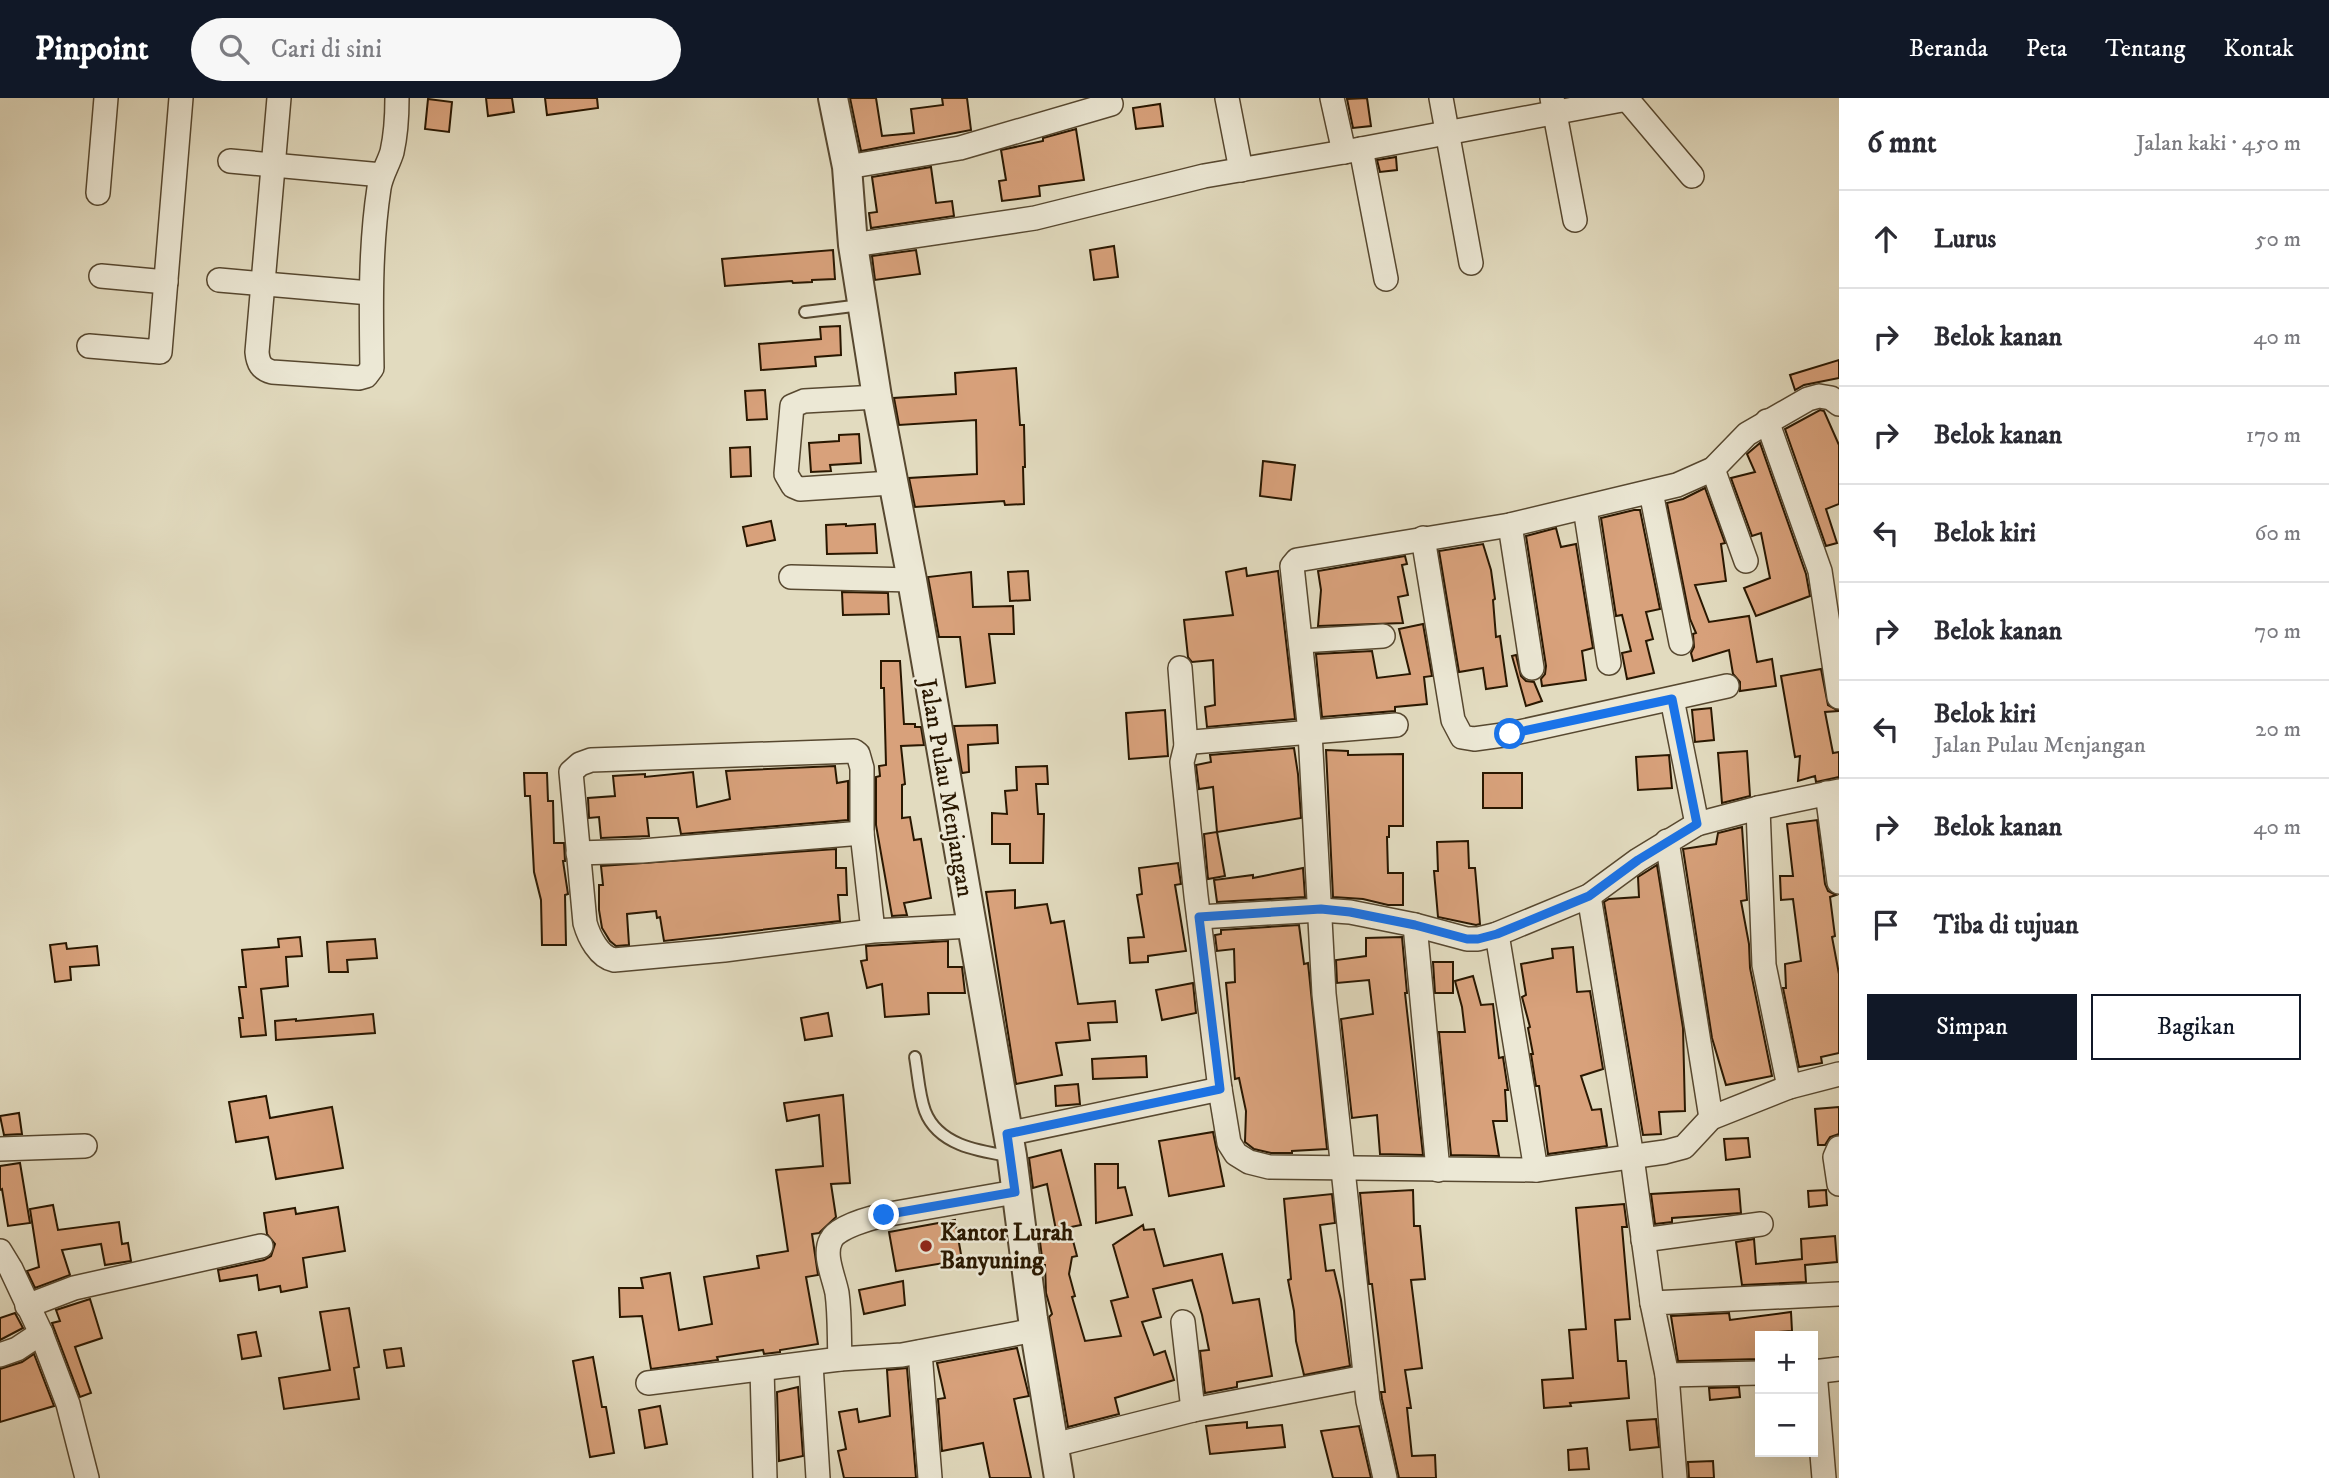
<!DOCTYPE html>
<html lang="id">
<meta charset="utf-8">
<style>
:root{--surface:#fff;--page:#f7f7f7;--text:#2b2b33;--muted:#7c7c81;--line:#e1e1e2;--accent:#111827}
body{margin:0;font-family:"IM FELL DW Pica",serif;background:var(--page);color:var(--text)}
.controls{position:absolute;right:21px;bottom:21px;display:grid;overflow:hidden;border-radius:0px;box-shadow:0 7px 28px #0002}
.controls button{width:63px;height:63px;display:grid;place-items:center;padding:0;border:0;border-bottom:2px solid var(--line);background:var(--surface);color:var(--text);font:35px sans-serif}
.stop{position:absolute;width:21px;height:21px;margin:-16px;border:5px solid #1a73e8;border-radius:50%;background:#fff}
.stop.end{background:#1a73e8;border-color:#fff;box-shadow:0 2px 7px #0008}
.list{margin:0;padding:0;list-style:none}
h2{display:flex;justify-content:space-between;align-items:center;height:91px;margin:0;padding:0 28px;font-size:30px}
h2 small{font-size:23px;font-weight:400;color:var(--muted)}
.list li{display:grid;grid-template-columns:46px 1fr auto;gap:21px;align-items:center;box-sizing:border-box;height:98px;padding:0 28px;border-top:2px solid var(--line)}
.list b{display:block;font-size:26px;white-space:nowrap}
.list p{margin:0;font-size:23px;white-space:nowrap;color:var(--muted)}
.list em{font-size:23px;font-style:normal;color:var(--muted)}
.actions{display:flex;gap:14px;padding:21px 28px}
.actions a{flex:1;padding:16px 0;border:2px solid var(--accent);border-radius:0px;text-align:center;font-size:24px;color:var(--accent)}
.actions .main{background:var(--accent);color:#fff}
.icon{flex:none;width:38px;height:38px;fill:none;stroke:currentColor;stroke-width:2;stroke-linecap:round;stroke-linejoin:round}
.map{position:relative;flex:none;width:1839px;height:1380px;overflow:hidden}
header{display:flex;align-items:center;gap:42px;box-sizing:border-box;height:98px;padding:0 35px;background:var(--accent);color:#fff}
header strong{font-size:33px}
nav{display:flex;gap:38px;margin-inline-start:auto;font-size:24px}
.search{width:490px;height:63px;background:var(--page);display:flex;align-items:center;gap:18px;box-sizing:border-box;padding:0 24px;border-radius:38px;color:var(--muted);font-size:26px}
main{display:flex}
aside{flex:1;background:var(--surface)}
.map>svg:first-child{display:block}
.building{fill:#d8a17b;stroke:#291700;stroke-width:2}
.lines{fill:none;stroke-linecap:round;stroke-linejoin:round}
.service-casing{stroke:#574830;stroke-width:14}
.minor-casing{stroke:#574830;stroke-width:26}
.tertiary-casing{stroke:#574830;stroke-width:32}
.service{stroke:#ece8d5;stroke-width:10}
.minor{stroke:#ece8d5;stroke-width:23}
.tertiary{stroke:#ece8d5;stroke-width:28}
.route{stroke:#1a73e8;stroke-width:9}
.poi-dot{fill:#8f2418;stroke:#ece8d5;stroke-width:2.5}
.labels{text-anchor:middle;stroke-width:5;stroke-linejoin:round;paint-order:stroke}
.street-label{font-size:24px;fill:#291700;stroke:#ece8d5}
.poi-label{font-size:24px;font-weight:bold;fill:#291700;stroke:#ece8d5;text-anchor:start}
</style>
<header>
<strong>Pinpoint</strong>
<div class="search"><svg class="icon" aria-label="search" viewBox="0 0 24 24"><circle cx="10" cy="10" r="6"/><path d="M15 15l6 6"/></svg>Cari di sini</div>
<nav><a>Beranda</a><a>Peta</a><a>Tentang</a><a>Kontak</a></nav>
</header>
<main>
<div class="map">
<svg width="1839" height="1380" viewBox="0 0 1839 1380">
<rect width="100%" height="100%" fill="#e2dbbf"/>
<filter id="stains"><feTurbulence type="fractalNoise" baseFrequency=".00286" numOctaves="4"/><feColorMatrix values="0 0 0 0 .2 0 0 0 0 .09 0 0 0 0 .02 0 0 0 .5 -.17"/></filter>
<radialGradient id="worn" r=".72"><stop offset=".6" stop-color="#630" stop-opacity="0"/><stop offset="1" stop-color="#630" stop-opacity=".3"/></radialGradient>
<g class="building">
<path d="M486,0h26l2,14 -26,4z"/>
<path d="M545,0h52l1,10 -51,7z"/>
<path d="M850,0h26l6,38 32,-3 -3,-24 32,-4 -1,-7h25l4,32 -110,21z"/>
<path d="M1367,0l4,28 -18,2 -6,-29z"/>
<path d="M428,1l24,3 -3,30 -24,-3z"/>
<path d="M1160,6l3,22 -27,3 -3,-21z"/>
<path d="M1076,31l8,51 -45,6 1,10 -38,5 -3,-20 7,-1 -5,-30 42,-9v-3z"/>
<path d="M1396,59l1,13 -17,2 -3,-12z"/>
<path d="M931,69l5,36 16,-2 2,15 -83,12 -2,-15 8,-1 -5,-35z"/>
<path d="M1114,148l4,31 -24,3 -4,-30z"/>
<path d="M833,152l2,29 -23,1v2l-19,1 -1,-2 -67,5 -3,-27z"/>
<path d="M916,152l4,24 -45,6 -3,-24z"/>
<path d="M840,228l1,29 -26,2 1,9 -55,4 -2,-26 62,-5 -1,-12z"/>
<path d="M1839,262v18l-35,7 -9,5 -5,-15z"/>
<path d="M1016,270l4,57h4l1,42h-2l1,37 -19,1 -1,-4 -89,6 -6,-29 68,-4 -1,-54 -77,5 -5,-27 62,-4 -1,-21z"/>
<path d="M765,292l2,29 -20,1 -2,-29z"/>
<path d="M1820,312l4,1 15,34v59l-13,5 11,34 -11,3 -41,-117z"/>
<path d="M859,336l2,29 -31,2 1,6 -20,1 -2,-29 30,-2v-6z"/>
<path d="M1760,345l46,131 4,22 -54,20 -12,-28 26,-10 -9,-45 -9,3 -21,-58 24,-6 -8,-18z"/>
<path d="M750,349l1,29 -20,1 -1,-29z"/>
<path d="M1263,363l32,4 -4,35 -31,-4z"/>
<path d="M1705,390l20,55 -4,1 5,37 -31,4 14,37 40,-6 8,46 15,-3 4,27 -36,5v-9l-7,-8 -4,-24 -36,11 -2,-8 3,-6 -1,-13 3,-1 -6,-14 -23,-116 16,-4z"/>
<path d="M1634,412h6l20,99 -14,3 7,27 -7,2 8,32 -27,6 -5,-26 9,-2 -9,-36 -6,1 -15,-98z"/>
<path d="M771,423l4,19 -28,6 -4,-19z"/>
<path d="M846,426v2l29,-2 2,29 -50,1 -1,-29z"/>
<path d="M1556,430l5,19 15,-3 17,104 -11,3 4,29 -44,6 -1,-7 4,-5 1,-8 -20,-130z"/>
<path d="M1483,446l8,26 4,29 -2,1 3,37 4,-1 7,50 -21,3 -3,-21 -24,4 -20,-121z"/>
<path d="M1405,458l2,8 -5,1 6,30 -10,2 5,26 -85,3 3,-36 -3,-19z"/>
<path d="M1246,470l1,8 31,-5 17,148 -88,8 -2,-20 10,-2 -2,-45 -21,2 -4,-5 -4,-37 49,-5 -7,-43z"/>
<path d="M1028,473l2,29 -20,1 -2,-29z"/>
<path d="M971,474l2,35 40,-1 1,28h-25l6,49 -29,4 -6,-50h-21l-11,-60z"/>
<path d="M842,494l46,1 1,21 -46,1z"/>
<path d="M1423,526l9,52 -8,1 3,27 -32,3v4l-73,6 -6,-63 56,-3 5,27 33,-4 -11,-45z"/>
<path d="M1516,557l5,21 5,5 8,1 8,19 -16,5 -14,-50z"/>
<path d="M881,563h19l4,63h11v3h6l3,18 -23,1 4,38 -3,1v33l8,-1 4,23 7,-1 10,59 -27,5 3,12 -15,1 -16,-91v-48l4,-1 -1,-10 7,-1 -2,-77h-3z"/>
<path d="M1821,571l7,36 11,6 -14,1 8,41 6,-1v25l-23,5 -1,-6 -17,5 2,-25 -5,1 -14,-81z"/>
<path d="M1711,610l3,32 -19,2 -3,-32z"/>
<path d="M1165,612l3,46 -39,3 -3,-46z"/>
<path d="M997,627l1,18 -30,2 1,27 -7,1 -8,-47z"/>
<path d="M1294,650l4,26 3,44 -84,14 8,44 -17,3 -4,-45 13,-2 -4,-45 -14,2 -3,-24 15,-3 -1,-7z"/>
<path d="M1326,652l22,1v4l55,-1v72h-14v11h-2l1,36h15v32h-15l-25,-6 -30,-2z"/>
<path d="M1747,653l3,45 -28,7 -4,-50z"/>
<path d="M1669,657l3,33 -34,2 -2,-33z"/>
<path d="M835,668l2,17 11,-2v39l-167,14 -3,-16h-31l2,18 -48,2 -2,-21 -10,1 -1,-20 27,-2 -2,-20 32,-2v3l48,-5 4,35 33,-8 -4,-28z"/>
<path d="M1047,668l1,18h-12l2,30h6l-1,49h-33v-19h-18v-31l15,1 -2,-23 12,-1 -1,-23z"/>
<path d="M524,675h23l1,28h5l1,42h10l1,18h-2l5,33 -3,1 1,50h-24l-1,-45 -7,-28 -4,-76h-5z"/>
<rect x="1483" y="675" width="39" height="35"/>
<path d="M1817,722l8,64 3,7 8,4 -6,2 5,39 -3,1 7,37v79l-18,4 1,6 -23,4 -16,-79h3l-1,-24 16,-3 -8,-62 -12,1 -1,-24h13l-6,-52z"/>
<path d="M1742,729l5,73 -6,1 8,43 1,24 22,108 -46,9 -14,-47 -29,-189 33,-5 2,-11z"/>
<path d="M1468,743l1,27h6l5,56 -4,1 -38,-8 -4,-46h4l-1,-29z"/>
<path d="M836,751v19h10l1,27h-9l2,26 -176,20 -4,-24 -3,1 -1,-7 -29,3 2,31 -13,1 -6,-5 -8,-13 -3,-18v-25h4l-2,-19z"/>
<path d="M1178,765l3,21 -6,1 11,66 -38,5v6l-18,1 -2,-25 16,-1 -7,-42 5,-1 -3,-26z"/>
<path d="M1657,767l26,163 2,83 -26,1 2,22 -18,1 -39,-233 5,-3 30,-2 -1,-20z"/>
<path d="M1303,770l2,29 -88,5 -3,-22 39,-5v3z"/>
<path d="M1015,792v18l32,-4 4,19 13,-2 14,83 37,-3 2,21 -29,1 2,17 -34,3 6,32 -46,9 -30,-192z"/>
<path d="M1299,827l5,39 4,-1 19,186 -35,2v2h-21l-17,-4 -9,-7 1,-31 -7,-33 -4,1 -9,-96 9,-1 -1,-33 -17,2 -2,-16 6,-1v-4z"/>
<path d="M300,839l2,19 -16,1 2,29 -27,3 5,46 -25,2 -2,-19h4l-4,-31h7l-4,-37 37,-3 -1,-8z"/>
<path d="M1402,839l5,56h-2l18,162 -43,-1 -3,-39 -25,3 -11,-99 32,-5 -4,-34 -32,3 -1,-23 30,-4v-18z"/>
<path d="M375,841l2,19 -30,2 1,12h-19l-2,-30z"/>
<path d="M948,843v26h14l3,26h-37l1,21 -44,3 -3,-33 -15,4 -6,-27 6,-1 -1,-14z"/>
<path d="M66,845l1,6 30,-3 2,19 -29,2 1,13 -16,2 -5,-37z"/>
<path d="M1573,849l4,45 13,-1 13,78 -22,7 11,34 9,-1 6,37 -59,8 -9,-68h-3l-5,-32h2l-5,-26 2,-1 -8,-30 4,-2 -5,-31 32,-6 -1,-9z"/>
<path d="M1433,864h20v31h-18z"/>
<path d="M1473,878l8,29 12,-1 6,54 4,-1 5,33h-3l2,31h-14l6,35 -48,-1 -12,-123h26l-3,-25 -7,-26z"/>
<path d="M1193,885l3,30 -34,7 -6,-30z"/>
<path d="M828,915l4,23 -27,4 -4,-22z"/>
<path d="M373,916l2,19 -99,7 -1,-19 21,-2v2z"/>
<path d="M1146,958l1,21 -54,2 -1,-20z"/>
<path d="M1078,986l2,20 -24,2 -1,-20z"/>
<path d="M843,997l7,88 -19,1 5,33 -17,16 -7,1 6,41 -12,2 12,67 -38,6v2l-16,2 -1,-4 -46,7 1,3 -67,9 -9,-53 -22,1 -1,-29h24l-2,-10 29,-5 9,57 33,-6 -8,-47 55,-9 -2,-12 31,-5 -12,-81 47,-4 -4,-51 -32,6 -3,-18z"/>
<path d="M266,998l4,22 62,-11 11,61 -67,11 -8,-42 -32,5 -7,-40z"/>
<path d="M1839,1009v27l-9,3 -5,8h-7l-3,-36z"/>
<path d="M19,1015l3,21 -18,1 -4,-19z"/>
<path d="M1213,1034l11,54 -55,10 -10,-55z"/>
<path d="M1748,1040l2,19 -24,3 -2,-21z"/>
<path d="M1061,1052l20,75 -25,5 -9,-46 -14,4 -4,-30z"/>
<path d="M20,1065l10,60 -22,3 -6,-37 -2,1v-24z"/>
<path d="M1095,1066h23v24l7,-1 7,28 -36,8z"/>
<path d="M1739,1091l2,24 -69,5v4l-17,2 -4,-30z"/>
<path d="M1413,1092l1,36h6l5,53 -14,1 11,88 -17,2 6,38h-4l5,48 23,-1 1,23h-37l-17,-79 -1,-7h4l-13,-108h-3l-9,-91z"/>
<path d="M1826,1092l1,15 -18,2 -1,-16z"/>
<path d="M1332,1096l3,29 -15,2 6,46 8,-1 7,30 9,66 -46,9 -8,-34 -2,-30 -6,-31 3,-1 -7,-80z"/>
<path d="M1624,1106l3,23h-5l8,92 -15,1 3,41h8l3,37 -59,5 1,3 -27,2 -2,-28 31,-2 -4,-48 17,-1 -10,-121z"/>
<path d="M53,1107l5,25 61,-8 3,22 6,-1 3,18 -26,4 -4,-21 -39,6 8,25 -35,13 -8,-17 12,-4 -9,-58z"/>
<path d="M338,1109l7,44 -42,7 4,29 -26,5 -1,-6 -21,4 -2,-15 -37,6 -2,-11 46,-10 7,-4 4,-12 -8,-10 -3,-21 31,-5 1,6z"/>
<path d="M955,1122l7,40 -66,11 -7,-39z"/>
<path d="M1143,1127l1,5 10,-1 10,37 58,-12 11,49 26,-4 13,77 -35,6v5l-32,6 -5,-42 9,-1 -7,-35 -10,-35 -39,9 8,28 -19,5 12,33 11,-4 9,29 -59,18 4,16 -51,13 -19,-110 3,-3 -6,-21 -1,-28h-2l-3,-23 31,-9 6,23 -5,1 -3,17 6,22 -3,1 13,44 36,-5 -10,-35 17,-4 -15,-52z"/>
<path d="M1835,1138l2,26 -32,3 1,17 -64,3 -6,-43 18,-3 2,25 46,-5 -1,-20z"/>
<path d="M903,1183l2,24 -41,9 -5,-24z"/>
<path d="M90,1201l12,39 -27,9 16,46 -11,4 -28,-74 8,-2 -4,-11z"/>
<path d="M349,1210l10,59 -5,1 5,31 -75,10 -5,-31 51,-8 -10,-58z"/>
<path d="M1791,1214l1,19 -26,2 1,3h-7v23l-82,2 -7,-45 58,-3 1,7z"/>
<path d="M15,1215l8,15 -23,12v-22z"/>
<path d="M256,1234l5,24 -19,3 -4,-24z"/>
<path d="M401,1250l3,18 -17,2 -3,-18z"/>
<path d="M1017,1250l12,48 -15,3 17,79h-41l-7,-35 -41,8 -4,-52 7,-1 -8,-35z"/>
<path d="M34,1256l20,52 -54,16v-53l22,-7z"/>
<path d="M593,1259l9,50h4l8,46 -24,4 -17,-96z"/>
<path d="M907,1270l9,110h-72l-6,-27 8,-2 -7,-37 18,-3 2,13 31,-6 -3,-46z"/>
<path d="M798,1289l5,69 -24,5 -2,-69z"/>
<path d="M1739,1289l1,10 -30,3 -1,-12z"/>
<path d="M660,1308l7,38 -22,4 -6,-38z"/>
<path d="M1656,1321l3,28 -29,3 -3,-29z"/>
<path d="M1247,1324v6l35,-3 3,22 -75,7 -4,-28z"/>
<path d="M1359,1328l12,52h-38l-12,-47z"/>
<path d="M1587,1350l2,21 -20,1 -1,-20z"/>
<path d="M1713,1363l1,17h-25l-1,-16z"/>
</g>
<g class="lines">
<defs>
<g id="service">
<path d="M805,214l56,-7"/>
<path d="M915,959c3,17 4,38 10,54 13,34 53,40 84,45"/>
</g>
<g id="minor">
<path d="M279,0l-22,254c1,11 4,17 15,20l87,6 7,-2 6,-8c-1,-60 -2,-121 7,-180 2,-13 9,-23 13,-36 4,-18 5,-36 5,-54"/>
<path d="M1227,0l14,72"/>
<path d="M1332,0l12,54"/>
<path d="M1441,0l30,165"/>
<path d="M1552,0l23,122"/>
<path d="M1361,51l25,130"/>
<path d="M230,63l152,14"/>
<path d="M847,69l113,-19 151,-44"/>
<path d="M98,95l8,-95"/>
<path d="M853,147l182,-27 169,-42 157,-27 266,-50 65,77"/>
<path d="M101,178l65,6"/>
<path d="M219,182l151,13"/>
<path d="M89,248l71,6 21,-254"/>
<path d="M877,299l-73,4 -12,5 -6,68 7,12 7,3 91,-6"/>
<path d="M1767,323l53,150 19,126"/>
<path d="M1713,371l33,92"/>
<path d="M1651,394l30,151"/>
<path d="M1585,410l24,155"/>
<path d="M1510,427l22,143"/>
<path d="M1423,440l30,182 9,17 12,2 36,-5 217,-48"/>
<path d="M791,479l121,3"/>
<path d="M1301,543l82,-5"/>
<path d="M1180,570l6,78 -4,16 14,134 24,193 9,54 7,11 13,8 20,5 267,3 129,-18 19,-5 27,-29 78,-31 50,-13"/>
<path d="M1672,601l25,125"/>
<path d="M1186,648l7,-4 203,-17"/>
<path d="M1827,695l12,89"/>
<path d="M1758,710l6,157 25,122"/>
<path d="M1667,743l44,277"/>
<path d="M578,755l64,-2 220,-18"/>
<path d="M1589,798l43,261 20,146"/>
<path d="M1199,819l122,-7 29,2 65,13 52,14h11l19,-5 92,-38 49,-36 59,-36 61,-16 81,-17"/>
<path d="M1415,827l23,245"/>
<path d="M873,833l-11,-98v-65l-4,-14 -4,-3 -263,9 -11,4 -9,8 14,151c4,14 14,34 29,37l110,-10 149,-19 99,-5"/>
<path d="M1497,836l39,236"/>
<path d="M1007,1036l213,-45"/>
<path d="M1839,1050l-4,9 4,27"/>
<path d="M0,1051l85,-3"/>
<path d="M1643,1142l118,-16"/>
<path d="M0,1153l11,18 30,64 27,71 19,74"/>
<path d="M27,1208l47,-18 187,-42"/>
<path d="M1183,1224l10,88"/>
<path d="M920,1254l10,126"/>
<path d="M0,1257l17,-6 24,-16"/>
<path d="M840,1261c-1,-22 0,-44 -3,-66 -3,-16 -14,-38 -6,-53 6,-13 40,-22 53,-25l131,-23"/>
<path d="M811,1266l7,114"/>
<path d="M762,1271l3,109"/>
<path d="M1813,1274l26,-3"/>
<path d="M1815,1274l9,106"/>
<path d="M1667,1277l93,-2"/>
<path d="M648,1285l192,-24 62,-4 133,-25"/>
<path d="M1054,1347l139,-35 172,-33"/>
<path d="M1385,1380l-17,-77 -44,-407 -14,-262 -18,-166 5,-6 213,-35 167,-40 36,-16 34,-35 61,-35 11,-3 12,2 8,6"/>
<path d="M1675,1380l-8,-103 -15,-72 187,-9"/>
</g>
<path id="tertiary" d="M833,0l14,69 6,78 24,152 35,183 100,576 21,163 26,159"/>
</defs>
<use href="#service" class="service-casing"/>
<use href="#minor" class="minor-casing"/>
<use href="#tertiary" class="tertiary-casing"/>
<use href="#service" class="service"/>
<use href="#minor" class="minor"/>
<use href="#tertiary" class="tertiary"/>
</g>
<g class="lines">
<path class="route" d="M884,1117l131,-23 -8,-58 213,-45 -21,-172 122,-8 29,3 65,13 52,14h11l19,-5 92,-38 49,-36 59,-36 -25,-125 -162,35"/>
</g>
<circle class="poi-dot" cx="926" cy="1148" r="7"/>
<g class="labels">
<g class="street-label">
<text transform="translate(947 690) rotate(80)" y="8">Jalan Pulau Menjangan</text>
</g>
<g class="poi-label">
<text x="940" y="1142">Kantor Lurah<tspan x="940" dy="28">Banyuning</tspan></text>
</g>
</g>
<rect width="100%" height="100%" filter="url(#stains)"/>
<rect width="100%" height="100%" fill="url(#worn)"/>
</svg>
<div class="controls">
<button>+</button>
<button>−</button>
</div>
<div class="stop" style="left:1510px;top:636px"></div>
<div class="stop end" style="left:884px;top:1117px"></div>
</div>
<aside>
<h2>6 mnt<small>Jalan kaki · 450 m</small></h2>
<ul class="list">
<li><svg class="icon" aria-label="ahead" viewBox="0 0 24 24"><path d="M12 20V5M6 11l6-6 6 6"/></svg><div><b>Lurus</b></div><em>50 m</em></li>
<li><svg class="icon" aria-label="right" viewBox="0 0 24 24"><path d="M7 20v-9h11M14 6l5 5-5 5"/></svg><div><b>Belok kanan</b></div><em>40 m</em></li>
<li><svg class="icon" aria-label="right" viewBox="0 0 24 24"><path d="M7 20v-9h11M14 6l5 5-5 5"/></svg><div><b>Belok kanan</b></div><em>170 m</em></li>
<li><svg class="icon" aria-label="left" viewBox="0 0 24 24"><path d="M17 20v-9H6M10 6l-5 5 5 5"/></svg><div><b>Belok kiri</b></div><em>60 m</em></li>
<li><svg class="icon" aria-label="right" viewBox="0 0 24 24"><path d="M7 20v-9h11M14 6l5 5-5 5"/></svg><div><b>Belok kanan</b></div><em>70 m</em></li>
<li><svg class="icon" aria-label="left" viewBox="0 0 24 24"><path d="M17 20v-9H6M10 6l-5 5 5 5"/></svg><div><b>Belok kiri</b><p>Jalan Pulau Menjangan</p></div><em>20 m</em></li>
<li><svg class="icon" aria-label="right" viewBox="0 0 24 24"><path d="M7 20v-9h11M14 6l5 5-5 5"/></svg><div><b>Belok kanan</b></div><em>40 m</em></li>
<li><svg class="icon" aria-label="arrive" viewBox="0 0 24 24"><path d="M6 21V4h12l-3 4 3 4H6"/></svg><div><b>Tiba di tujuan</b></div></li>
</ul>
<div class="actions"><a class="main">Simpan</a><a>Bagikan</a></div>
</aside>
</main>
